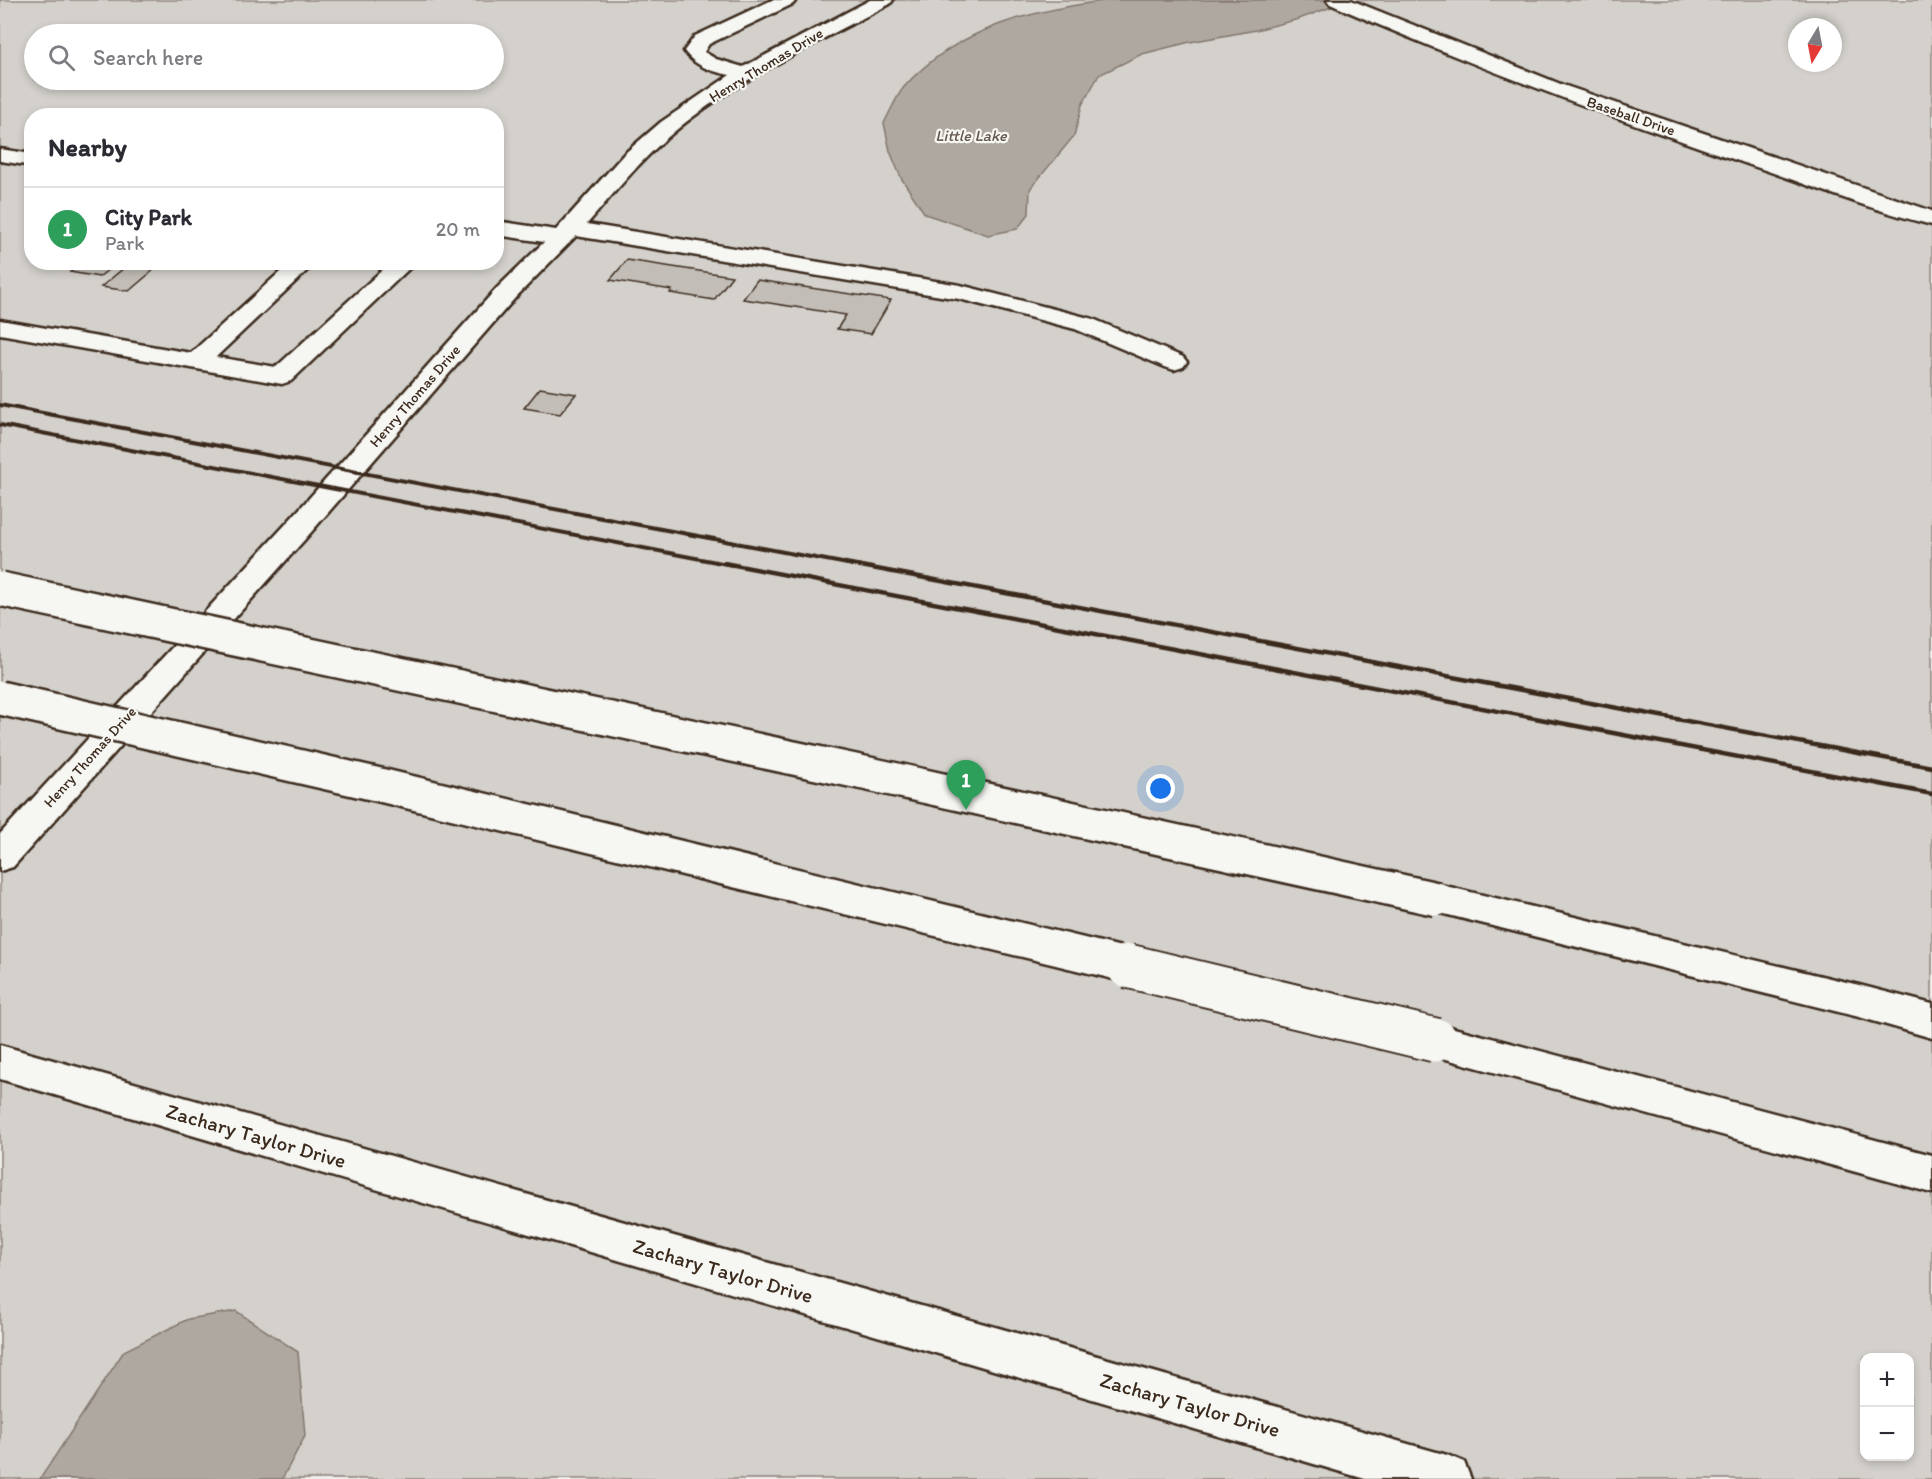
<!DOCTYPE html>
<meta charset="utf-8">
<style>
:root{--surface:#fff;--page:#f7f7f7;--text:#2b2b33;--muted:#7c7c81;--line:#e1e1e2;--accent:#b45309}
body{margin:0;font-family:Itim,sans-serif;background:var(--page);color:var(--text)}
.controls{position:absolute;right:18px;bottom:18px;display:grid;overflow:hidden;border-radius:12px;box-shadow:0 3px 9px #0003}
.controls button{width:54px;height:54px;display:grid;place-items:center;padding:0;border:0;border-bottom:2px solid var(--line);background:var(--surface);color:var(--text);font:30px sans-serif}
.compass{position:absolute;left:1788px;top:18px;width:54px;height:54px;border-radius:50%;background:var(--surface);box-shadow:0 3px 9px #0003;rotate:190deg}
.you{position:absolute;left:1161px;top:789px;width:21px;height:21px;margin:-15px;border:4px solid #fff;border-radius:50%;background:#1a73e8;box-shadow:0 0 0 9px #1a73e833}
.badge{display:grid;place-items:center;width:39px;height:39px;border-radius:50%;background:var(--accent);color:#fff;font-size:20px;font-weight:700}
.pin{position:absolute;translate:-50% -50px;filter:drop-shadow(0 2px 3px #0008)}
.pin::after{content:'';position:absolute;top:32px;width:21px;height:18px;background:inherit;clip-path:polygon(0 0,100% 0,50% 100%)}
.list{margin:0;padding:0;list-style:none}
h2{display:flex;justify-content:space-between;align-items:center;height:78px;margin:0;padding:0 24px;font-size:26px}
h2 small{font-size:20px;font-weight:400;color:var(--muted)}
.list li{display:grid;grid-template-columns:39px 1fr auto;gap:18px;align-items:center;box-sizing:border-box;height:84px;padding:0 24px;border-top:2px solid var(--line)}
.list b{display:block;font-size:22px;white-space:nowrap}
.list p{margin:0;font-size:20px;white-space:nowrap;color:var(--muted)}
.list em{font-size:20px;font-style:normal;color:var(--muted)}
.icon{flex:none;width:33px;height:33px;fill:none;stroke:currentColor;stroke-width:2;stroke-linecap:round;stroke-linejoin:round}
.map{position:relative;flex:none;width:1932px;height:1479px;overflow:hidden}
.search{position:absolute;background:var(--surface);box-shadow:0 3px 9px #0003;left:24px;top:24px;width:480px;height:66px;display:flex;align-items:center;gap:15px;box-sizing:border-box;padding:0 21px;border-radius:33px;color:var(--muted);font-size:22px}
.panel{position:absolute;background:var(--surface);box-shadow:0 3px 9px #0003;left:24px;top:108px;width:480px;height:162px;border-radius:24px}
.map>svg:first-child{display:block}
.green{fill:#d4d1cc;stroke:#887e75;stroke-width:1.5;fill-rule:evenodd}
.water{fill:#afa8a1;stroke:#81766d;stroke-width:1.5}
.building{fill:#c2bdb7;stroke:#3b2a1e;stroke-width:1.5}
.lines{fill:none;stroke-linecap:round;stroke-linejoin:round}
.minor-casing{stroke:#3b2a1e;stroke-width:5}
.highway-casing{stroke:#3b2a1e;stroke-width:5}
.minor{fill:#f6f6f2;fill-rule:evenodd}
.highway{fill:#f6f6f2;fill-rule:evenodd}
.rail-far1{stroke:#3b2a1e;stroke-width:4}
.rail{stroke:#3b2a1e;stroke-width:4.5}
.highway-bridge-far1-casing{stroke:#3b2a1e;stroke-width:38;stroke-linecap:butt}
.highway-bridge-casing{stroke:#3b2a1e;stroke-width:47;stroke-linecap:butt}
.highway-bridge-far1{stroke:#f6f6f2;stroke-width:33}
.highway-bridge{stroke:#f6f6f2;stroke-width:43}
.labels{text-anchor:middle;stroke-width:4.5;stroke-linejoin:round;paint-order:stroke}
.far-street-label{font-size:15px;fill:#3b2a1e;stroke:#f6f6f2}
.far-water-label{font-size:16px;font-style:italic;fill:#64564c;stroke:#f6f6f2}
.near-street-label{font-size:21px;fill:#3b2a1e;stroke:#f6f6f2}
</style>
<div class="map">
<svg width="1932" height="1479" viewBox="0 0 1932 1479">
<rect width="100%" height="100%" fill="#efeeea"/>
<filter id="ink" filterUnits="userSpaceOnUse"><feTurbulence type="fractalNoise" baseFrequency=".0167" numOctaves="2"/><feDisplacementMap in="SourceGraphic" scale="12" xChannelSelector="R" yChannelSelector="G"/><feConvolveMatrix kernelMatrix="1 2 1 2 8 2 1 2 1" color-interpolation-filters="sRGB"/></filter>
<g filter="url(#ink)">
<path class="green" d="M0,0h1932v1479h-1932zM1797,27h36v36h-36zM34,34h460v46h-460zM32,116h464v146h-464zM1864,1358h46v98h-46z"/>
<g class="water">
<path d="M1110,0h240l-51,19 -43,11 -66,12 -48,12 -43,21 -17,30 -8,31 -44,53 -1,25 -12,15 -29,6 -63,-21 -24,-36 -11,-27 -6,-28c6,-11 12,-26 20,-36 53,-60 130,-77 206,-87z"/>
<path d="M236,1311l62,41 7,84 -23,43h-242l84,-128 64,-32z"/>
</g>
<g class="building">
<path d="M627,260l105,16 -18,24 -44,-7 2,-3 -62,-10z"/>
<path d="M83,262h35l-19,15 -29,-5z"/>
<path d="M131,262h32l-34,29 -28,-4z"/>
<path d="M757,280l134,20 -20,34 -34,-5 9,-14 -103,-16z"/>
<path d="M540,388l36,6 -16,20 -36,-6z"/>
</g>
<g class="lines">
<defs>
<g id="minor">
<path d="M772,0h24l-3,4 -84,40 -5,8 12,7 27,8 127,-67h23l-3,4c-72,38 -152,75 -215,127 -33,27 -60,61 -88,93l373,61 133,34 90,38 4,5 -4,5 -9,3 -9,-3 -90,-38 -116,-30 -383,-63 -61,62 -209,240 -293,329 -13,4v-37l286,-310 211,-236 47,-46 -48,-7v-14l60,9 68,-76 37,-32 69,-47c-19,-4 -34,-8 -46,-24l11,-15z"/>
<path d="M1327,0h24l212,85 369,126v14c-61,-15 -122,-40 -182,-60 -142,-49 -283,-101 -420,-161z"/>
<path d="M0,149l32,5v12l-32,-5z"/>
<path d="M291,262h25l-100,95 60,10 115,-105h25l-125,119 -9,3 -282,-50v-14l191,33z"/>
<path d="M0,1045l1447,410 17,7 7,17h-106l-1365,-400z"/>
</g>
<g id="highway">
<path d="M1437,884l422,101 73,19v34l-73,-21 -435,-108 -5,-10 5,-10z"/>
<path d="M1435,1023l497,132v38l-511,-141 -6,-12 6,-12z"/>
</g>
</defs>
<use href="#minor" class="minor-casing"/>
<use href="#highway" class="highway-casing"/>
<use href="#minor" class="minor"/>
<use href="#highway" class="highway"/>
<g class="rail-far1">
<path d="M0,405l853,160"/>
<path d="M0,425l732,140"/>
</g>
<g class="rail">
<path d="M724,563l1208,231"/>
<path d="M845,563l1087,204"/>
</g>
<defs>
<g id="highway-bridge-far1">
<path d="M0,589l883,188 554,122"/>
<path d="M0,698l380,87 754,182"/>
</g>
<path id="highway-bridge" d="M1128,966l307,74"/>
</defs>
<use href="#highway-bridge-far1" class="highway-bridge-far1-casing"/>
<use href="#highway-bridge" class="highway-bridge-casing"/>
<use href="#highway-bridge-far1" class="highway-bridge-far1"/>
<use href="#highway-bridge" class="highway-bridge"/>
</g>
</g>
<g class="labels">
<g class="far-street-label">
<text transform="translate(766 65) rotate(-31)" y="5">Henry Thomas Drive</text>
<text transform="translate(1631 116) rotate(19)" y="5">Baseball Drive</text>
<text transform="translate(415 396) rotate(-49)" y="5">Henry Thomas Drive</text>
<text transform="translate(90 757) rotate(-48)" y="5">Henry Thomas Drive</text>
</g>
<g class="far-water-label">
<text x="971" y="141">Little Lake</text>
</g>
<g class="near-street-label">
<text transform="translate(256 1136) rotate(16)" y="7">Zachary Taylor Drive</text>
<text transform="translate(723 1271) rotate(16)" y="7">Zachary Taylor Drive</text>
<text transform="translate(1190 1405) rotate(16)" y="7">Zachary Taylor Drive</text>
</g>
</g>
</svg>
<div class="controls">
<button>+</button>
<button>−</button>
</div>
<svg class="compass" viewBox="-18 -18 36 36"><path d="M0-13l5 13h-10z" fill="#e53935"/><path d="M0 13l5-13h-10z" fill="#7c7c81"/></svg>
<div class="you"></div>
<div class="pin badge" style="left:966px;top:810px;background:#2e9e5b">1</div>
<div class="search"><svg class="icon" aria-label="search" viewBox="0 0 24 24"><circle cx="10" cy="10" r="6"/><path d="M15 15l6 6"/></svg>Search here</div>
<section class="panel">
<h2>Nearby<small></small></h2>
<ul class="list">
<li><span class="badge" style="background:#2e9e5b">1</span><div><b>City Park</b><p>Park</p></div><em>20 m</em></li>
</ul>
</section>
</div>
